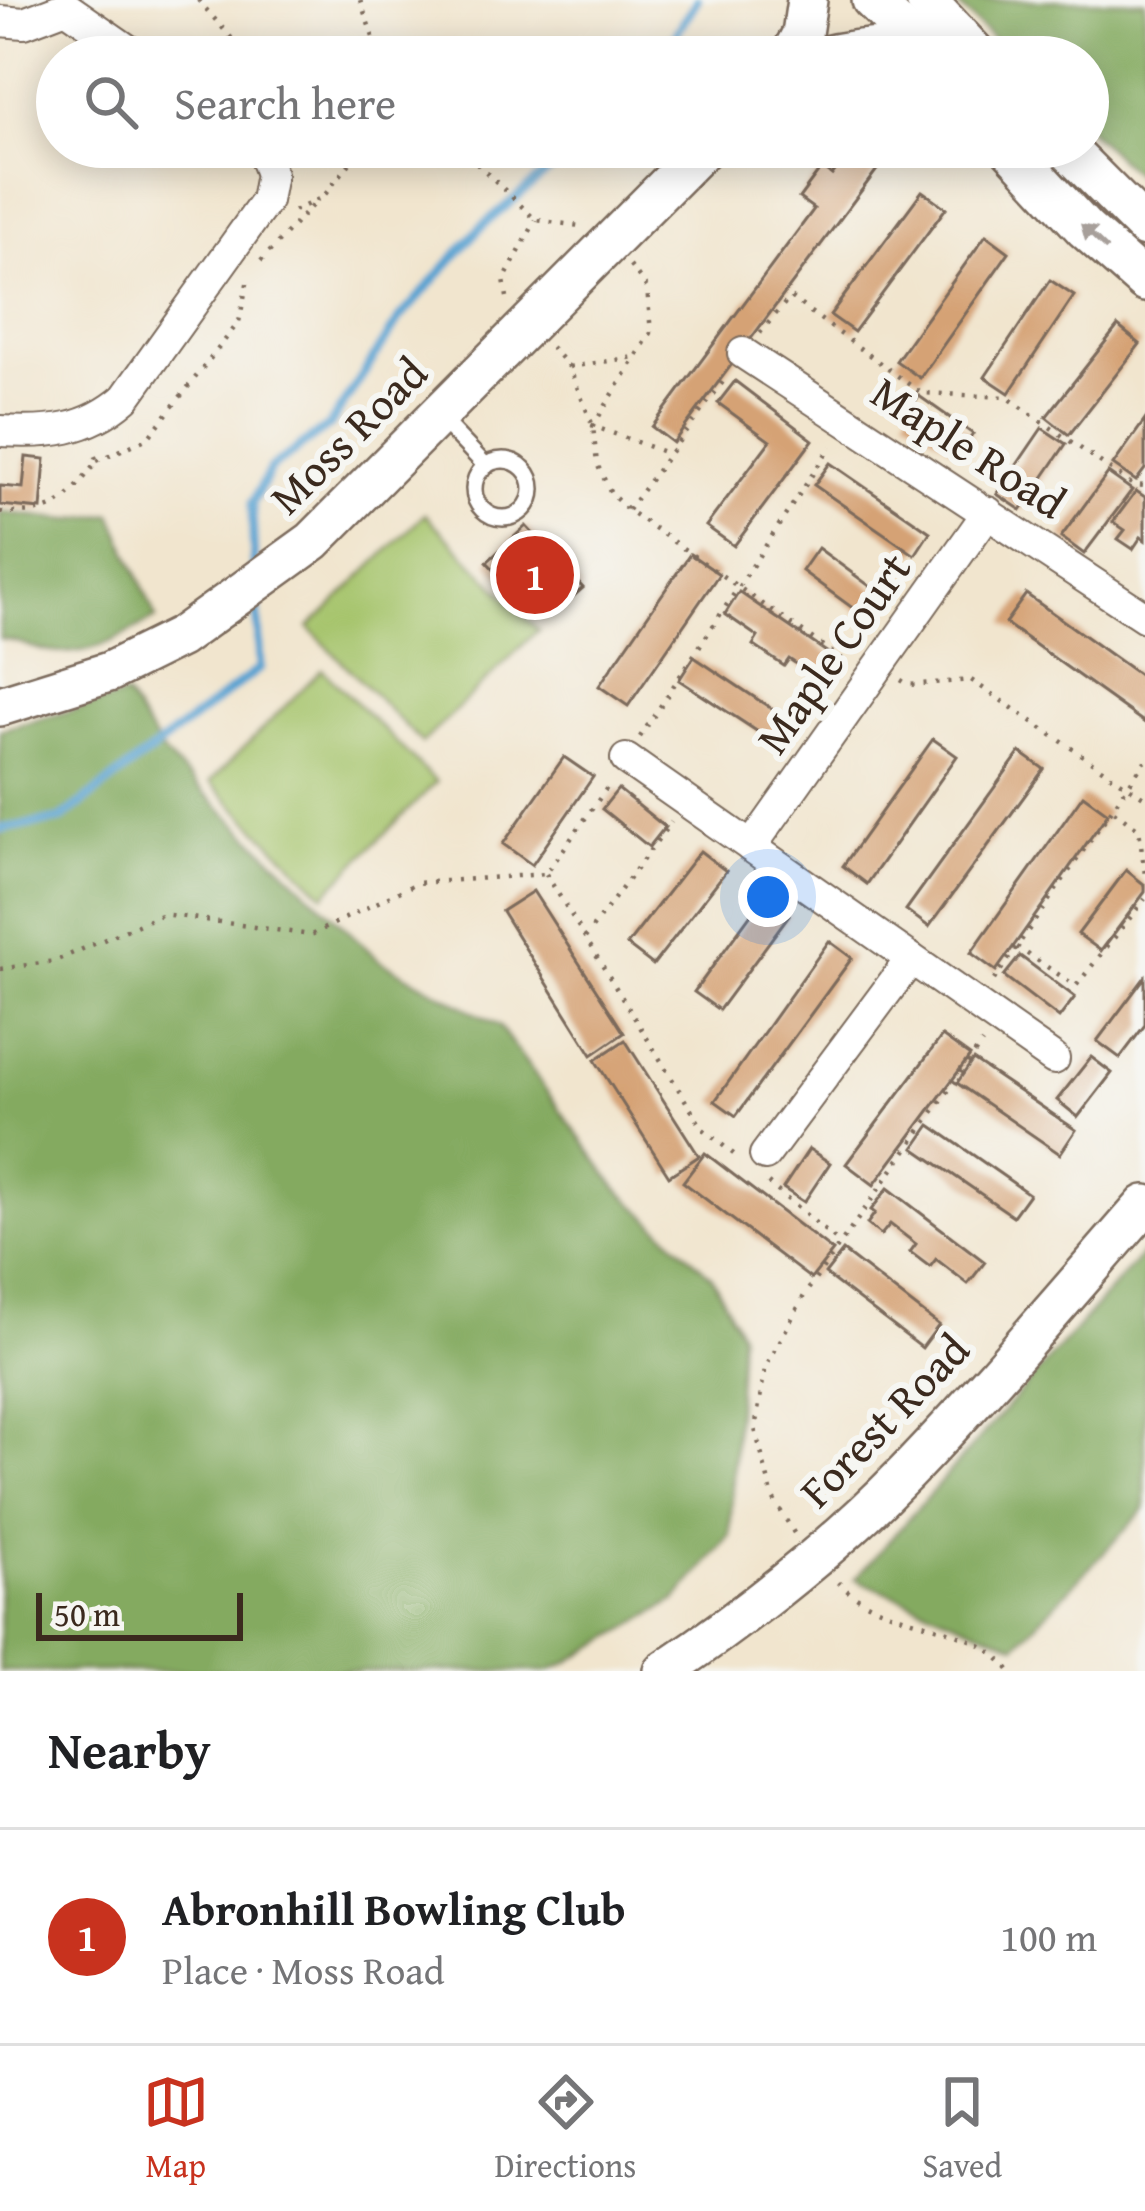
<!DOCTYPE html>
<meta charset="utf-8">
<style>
:root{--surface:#fff;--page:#f6f6f6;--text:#202124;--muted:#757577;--line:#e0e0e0;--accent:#c8321e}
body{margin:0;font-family:"Gentium Book Plus",serif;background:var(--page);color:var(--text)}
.scale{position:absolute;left:36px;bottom:30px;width:207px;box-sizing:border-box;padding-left:12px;border:6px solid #3b2a1e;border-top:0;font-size:33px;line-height:42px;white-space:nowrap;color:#3b2a1e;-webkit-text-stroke:9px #f6f6f2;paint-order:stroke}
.you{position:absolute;left:768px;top:897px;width:42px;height:42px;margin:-30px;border:9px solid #fff;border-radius:50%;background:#1a73e8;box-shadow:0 0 0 18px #1a73e833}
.badge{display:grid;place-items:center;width:78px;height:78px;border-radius:50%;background:var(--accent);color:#fff;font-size:39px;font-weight:700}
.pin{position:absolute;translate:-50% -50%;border:6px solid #fff;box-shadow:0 3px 12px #0006}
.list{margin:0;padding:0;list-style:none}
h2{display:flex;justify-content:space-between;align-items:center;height:156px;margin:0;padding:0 48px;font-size:51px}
h2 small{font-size:39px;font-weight:400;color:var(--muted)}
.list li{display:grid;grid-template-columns:78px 1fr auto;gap:36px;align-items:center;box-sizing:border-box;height:216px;padding:0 48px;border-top:3px solid var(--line)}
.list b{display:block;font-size:45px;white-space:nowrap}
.list p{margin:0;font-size:39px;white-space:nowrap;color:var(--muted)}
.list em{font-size:39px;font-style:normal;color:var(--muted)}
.icon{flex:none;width:66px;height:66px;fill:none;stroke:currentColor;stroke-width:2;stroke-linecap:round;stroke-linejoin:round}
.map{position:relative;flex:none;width:1145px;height:1671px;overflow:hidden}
.search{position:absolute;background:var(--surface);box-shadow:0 6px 30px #0003;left:36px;right:36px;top:36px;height:132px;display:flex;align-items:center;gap:30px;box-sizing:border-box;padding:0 42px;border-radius:66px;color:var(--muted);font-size:45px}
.sheet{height:372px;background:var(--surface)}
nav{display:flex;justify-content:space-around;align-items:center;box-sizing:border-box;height:168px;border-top:3px solid var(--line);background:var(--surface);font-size:33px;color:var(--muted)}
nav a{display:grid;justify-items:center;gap:6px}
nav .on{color:var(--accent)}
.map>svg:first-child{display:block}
.green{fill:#a6c46c;stroke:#707745;stroke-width:3}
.forest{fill:#84aa60;stroke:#606a3f;stroke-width:3}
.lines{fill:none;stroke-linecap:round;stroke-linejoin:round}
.stream{stroke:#5aa3d1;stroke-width:9}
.building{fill:#d5a274}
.service-casing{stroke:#7b6b5c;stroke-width:20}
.minor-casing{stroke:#7b6b5c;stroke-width:34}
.tertiary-casing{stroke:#7b6b5c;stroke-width:44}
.path{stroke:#7b6b5c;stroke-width:4.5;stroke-dasharray:3 9;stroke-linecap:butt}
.service{stroke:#fff;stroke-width:15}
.minor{stroke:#fff;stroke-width:30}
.tertiary{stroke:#fff;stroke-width:39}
.oneway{fill:#a79f9a}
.labels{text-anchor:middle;stroke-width:12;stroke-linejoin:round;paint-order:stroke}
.street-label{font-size:45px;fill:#3b2a1e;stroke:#f6f6f2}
</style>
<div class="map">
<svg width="1145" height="1671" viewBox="0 0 1145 1671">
<rect width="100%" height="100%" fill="#f6f6f2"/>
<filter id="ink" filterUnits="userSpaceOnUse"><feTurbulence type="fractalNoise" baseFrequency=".00833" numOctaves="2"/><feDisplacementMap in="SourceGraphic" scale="24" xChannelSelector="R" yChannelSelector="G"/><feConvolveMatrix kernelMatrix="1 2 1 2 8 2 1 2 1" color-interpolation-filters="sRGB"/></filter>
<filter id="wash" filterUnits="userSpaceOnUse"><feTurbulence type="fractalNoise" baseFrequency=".004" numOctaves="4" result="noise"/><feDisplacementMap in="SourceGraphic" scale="48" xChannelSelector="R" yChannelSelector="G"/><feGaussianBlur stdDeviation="2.7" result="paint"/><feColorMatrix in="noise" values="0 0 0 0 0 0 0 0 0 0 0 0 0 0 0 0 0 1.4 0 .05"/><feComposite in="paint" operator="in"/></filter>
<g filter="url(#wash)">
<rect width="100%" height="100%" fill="#f1e5ce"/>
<g class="green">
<path d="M425,514l113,116 -116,113 -113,-115z"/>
<path d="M322,669l114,113 -112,113 -114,-113z"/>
</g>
<g class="forest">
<path d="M952,0l193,1v183l-57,-55v-72h-76z"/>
<path d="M0,512l68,8 44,-6 44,104c-35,19 -68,41 -110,33 -16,-3 -28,-11 -46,-12z"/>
<path d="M126,696l38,58 215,206 120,66 118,162 95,89 28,56 -10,202 -54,65 -111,64 -17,7h-548v-941z"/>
<path d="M1145,1251v258l-129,136 -161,-66z"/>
</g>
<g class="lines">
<g class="stream">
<path d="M662,57l35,-57"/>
<path d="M254,568l-2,-65 19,-35 59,-43 70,-107 81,-91 96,-80"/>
<path d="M0,829l60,-9 200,-152 -3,-71"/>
</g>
</g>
<g id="blocks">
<g class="building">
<path d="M853,147h7l22,16 -209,280 -21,-16 162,-218 -15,-11 23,-31 10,8z"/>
<path d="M922,191l24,17 -92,124 -24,-17z"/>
<path d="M986,235l23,17 -89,126 -24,-17z"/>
<path d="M1050,280l24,16 -65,97 -24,-16z"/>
<path d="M1118,326l22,18 -71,91 -23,-18z"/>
<path d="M735,381l78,59 -79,106 -28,-20 64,-85 -52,-38z"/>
<path d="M919,396l54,38 -13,20 -55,-38z"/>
<path d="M1145,420v49l-9,12 -23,-16z"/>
<path d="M1042,428l24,16 -45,66 -24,-16z"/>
<path d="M26,457l19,2 -4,50 -41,-4v-19l23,2z"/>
<path d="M830,463l100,69 -15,23 -101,-70z"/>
<path d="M1108,473l24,17 -48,64 -23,-17z"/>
<path d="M1136,491l9,6v43l-4,-3 -8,12 -15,-10 7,-9 -12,-8z"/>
<path d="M526,526l57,62 -25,22 -17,-19 -14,14 -40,-43z"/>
<path d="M818,548l68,50 -17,22 -67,-49z"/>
<path d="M690,554l29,20 -91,132 -29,-20z"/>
<path d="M739,592l102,70 -15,22 -37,-25 -5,7 -31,-21 5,-8 -33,-23z"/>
<path d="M1026,594l119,85v44l-140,-100z"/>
<path d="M694,657l102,68 -15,22 -102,-67z"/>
<path d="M933,739l24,17 -90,128 -24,-18z"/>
<path d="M1020,752l24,17 -115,158 -23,-17z"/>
<path d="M564,757l29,20 -61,88 -29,-21z"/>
<path d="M618,789l47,38 -16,20 -47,-38z"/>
<path d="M1083,795l25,18 -112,158 -25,-18z"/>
<path d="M700,851l26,20 -73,94 -26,-20z"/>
<path d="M1126,870l19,15v7l-44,59 -23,-17z"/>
<path d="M533,891l91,142 -32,22 -90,-144z"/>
<path d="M764,896l25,19 -70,95 -25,-18z"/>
<path d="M829,941l23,17 -116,158 -21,-15z"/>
<path d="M1020,956l55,41 -16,21 -55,-42z"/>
<path d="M1145,977v48l-25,33 -23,-17z"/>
<path d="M942,1036l28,20 -96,129 -28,-21z"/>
<path d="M625,1040l74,116 -30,20 -74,-116z"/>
<path d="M1091,1057l21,16 -34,44 -21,-17z"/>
<path d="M973,1060l103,70 -16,24 -103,-71z"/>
<path d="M930,1125l99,69 -16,22 -99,-68z"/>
<path d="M809,1149l21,14 -26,39 -21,-14z"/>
<path d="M705,1153l128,98 -22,28 -128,-97z"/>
<path d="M888,1188l97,74 -17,22 -32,-25 -6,8 -20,-15 6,-8 -26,-20 -9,11 -14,-11 8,-11 -4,-3z"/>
<path d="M843,1251l96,74 -17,23 -97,-74z"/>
</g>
</g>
</g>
<g filter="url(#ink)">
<use href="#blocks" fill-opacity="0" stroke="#7b6b5c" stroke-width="3"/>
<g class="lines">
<defs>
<g id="service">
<path d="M439,417l47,49"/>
<circle cx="503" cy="489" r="29"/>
</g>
<g id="minor">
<path d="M0,21l24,2 42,-16 72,50"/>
<path d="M743,353l402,264"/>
<path d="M0,431c49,3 87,0 125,-33l141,-197 5,-27 -10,-27"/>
<path d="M626,759l428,300"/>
<path d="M751,847l237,-335"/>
<path d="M765,1155l146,-196"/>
</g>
<g id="tertiary">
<path d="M872,0l57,57"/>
<path d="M926,0l53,57"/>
<path d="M790,57l12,-23 5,-34"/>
<path d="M821,57c40,-10 85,-13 124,0"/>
<path d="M1009,147l76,82 60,53"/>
<path d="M1065,147l80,80"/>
<path d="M0,706l109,-34 71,-35 133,-96 392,-394"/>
<path d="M664,1671c86,-58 169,-123 242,-198 83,-86 160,-178 239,-268"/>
</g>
</defs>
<use href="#service" class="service-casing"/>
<use href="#minor" class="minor-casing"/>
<use href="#tertiary" class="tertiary-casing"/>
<g class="path">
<path d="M198,0l50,57"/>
<path d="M360,0l20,57"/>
<path d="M460,147l76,73 44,6"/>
<path d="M294,211l29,-14 40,-50"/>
<path d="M261,261l56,-61"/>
<path d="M630,266l17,22 4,45 -58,93 76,28"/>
<path d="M507,297l-3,-17 32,-60"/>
<path d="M760,333l30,-36 131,96 86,4 126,88 12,1"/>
<path d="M551,347l18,20 24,59 4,38 15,31 16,15 218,152"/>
<path d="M569,367l66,-10"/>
<path d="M97,461l51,-23 91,-116 9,-43"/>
<path d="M628,510l100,-135"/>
<path d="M0,512c55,4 65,-8 97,-51l-6,-13"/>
<path d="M901,680l8,5 62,-5 174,118"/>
<path d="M640,737l191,-291"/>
<path d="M1114,811l25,18 6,46"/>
<path d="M546,874l157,255 33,27"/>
<path d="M585,938l86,-116"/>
<path d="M1017,947l59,39 69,-87"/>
<path d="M0,969l55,-8 108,-47 148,21 106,-52 129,-9 65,-92"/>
<path d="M994,980l151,-219"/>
<path d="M768,1183l73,61"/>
<path d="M794,1533l-21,-35 -18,-69 10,-60 40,-75 177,-251"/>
<path d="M838,1582c44,47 132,35 172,89"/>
</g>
<use href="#service" class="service"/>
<use href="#minor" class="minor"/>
<use href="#tertiary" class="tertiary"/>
</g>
<defs><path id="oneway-solid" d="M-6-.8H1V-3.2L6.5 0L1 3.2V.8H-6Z" transform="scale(3)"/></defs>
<use class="oneway" href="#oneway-solid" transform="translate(1094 237) rotate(-136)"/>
</g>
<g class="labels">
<g class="street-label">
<text transform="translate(348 435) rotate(-45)" y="16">Moss Road</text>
<text transform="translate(969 447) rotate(33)" y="16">Maple Road</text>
<text transform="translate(833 653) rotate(-55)" y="16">Maple Court</text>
<text transform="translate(884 1420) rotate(-46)" y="16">Forest Road</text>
</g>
</g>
</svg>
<div class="scale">50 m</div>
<div class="you"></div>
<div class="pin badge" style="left:535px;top:575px">1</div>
<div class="search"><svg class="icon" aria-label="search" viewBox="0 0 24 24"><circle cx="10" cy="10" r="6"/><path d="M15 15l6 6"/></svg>Search here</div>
</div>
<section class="sheet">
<h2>Nearby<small></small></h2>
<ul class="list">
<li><span class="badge">1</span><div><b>Abronhill Bowling Club</b><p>Place · Moss Road</p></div><em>100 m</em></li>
</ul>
</section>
<nav>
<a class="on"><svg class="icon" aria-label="map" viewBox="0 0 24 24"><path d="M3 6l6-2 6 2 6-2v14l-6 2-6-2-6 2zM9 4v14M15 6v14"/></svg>Map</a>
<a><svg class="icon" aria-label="directions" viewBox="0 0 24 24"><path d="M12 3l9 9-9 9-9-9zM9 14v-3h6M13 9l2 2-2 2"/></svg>Directions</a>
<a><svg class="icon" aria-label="saved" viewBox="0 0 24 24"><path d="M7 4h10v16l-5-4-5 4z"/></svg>Saved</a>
</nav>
